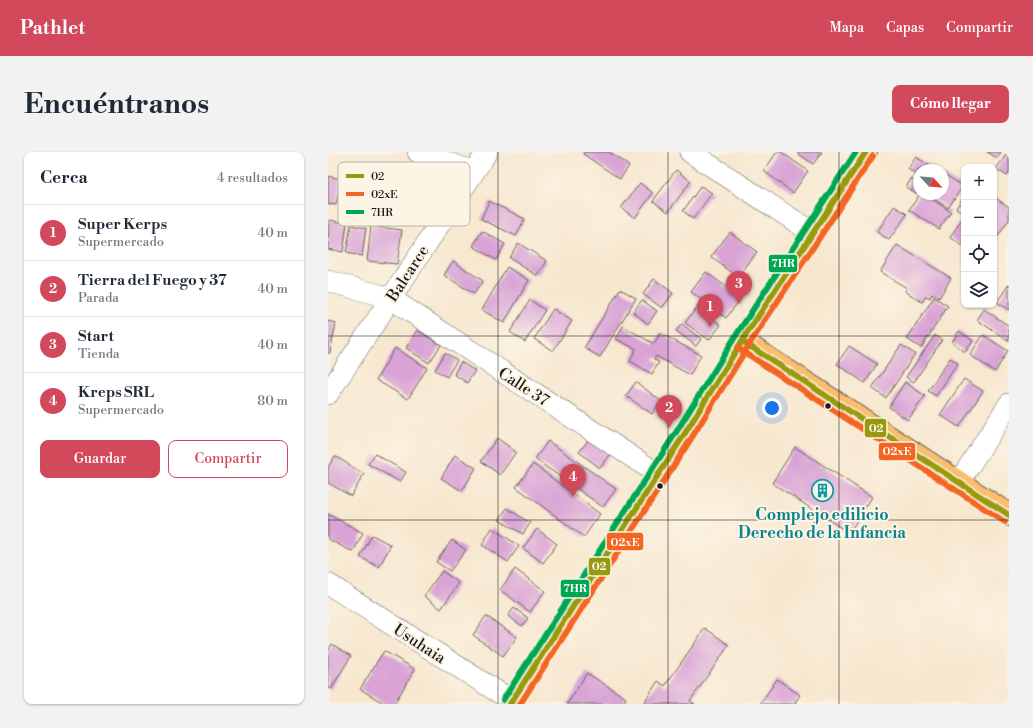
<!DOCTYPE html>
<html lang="es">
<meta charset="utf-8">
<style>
:root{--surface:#fff;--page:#f2f2f3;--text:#1f2937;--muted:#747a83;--line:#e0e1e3;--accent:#d1495b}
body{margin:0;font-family:"Libre Bodoni",serif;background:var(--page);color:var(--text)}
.controls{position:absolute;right:12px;top:12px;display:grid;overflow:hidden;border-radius:8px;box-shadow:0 1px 3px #0004}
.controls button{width:36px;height:36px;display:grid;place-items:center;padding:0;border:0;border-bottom:1px solid var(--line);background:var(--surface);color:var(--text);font:20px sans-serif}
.compass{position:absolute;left:585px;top:12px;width:36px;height:36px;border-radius:50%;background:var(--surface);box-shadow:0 1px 3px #0004;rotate:116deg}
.you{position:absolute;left:444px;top:256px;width:14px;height:14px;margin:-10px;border:3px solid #fff;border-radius:50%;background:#1a73e8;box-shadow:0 0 0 6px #1a73e833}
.badge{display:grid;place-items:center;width:26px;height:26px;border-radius:50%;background:var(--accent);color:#fff;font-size:13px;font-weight:700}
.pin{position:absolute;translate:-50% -33px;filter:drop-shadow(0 1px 2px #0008)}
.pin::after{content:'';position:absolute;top:21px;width:14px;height:12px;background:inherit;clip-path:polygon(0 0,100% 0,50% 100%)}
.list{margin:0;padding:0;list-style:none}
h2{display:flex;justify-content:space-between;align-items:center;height:52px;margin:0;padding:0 16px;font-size:17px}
h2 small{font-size:13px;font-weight:400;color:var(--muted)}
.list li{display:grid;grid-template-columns:26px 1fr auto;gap:12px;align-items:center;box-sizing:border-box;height:56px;padding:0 16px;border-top:1px solid var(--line)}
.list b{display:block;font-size:15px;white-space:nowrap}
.list p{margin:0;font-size:13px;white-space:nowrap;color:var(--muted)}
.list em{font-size:13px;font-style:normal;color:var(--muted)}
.actions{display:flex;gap:8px;padding:12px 16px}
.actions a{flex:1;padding:9px 0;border:1px solid var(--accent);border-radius:8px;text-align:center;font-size:14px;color:var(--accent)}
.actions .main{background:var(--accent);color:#fff}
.icon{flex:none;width:22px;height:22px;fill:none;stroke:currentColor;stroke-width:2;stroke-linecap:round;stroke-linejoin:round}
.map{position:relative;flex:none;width:681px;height:552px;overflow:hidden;border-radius:8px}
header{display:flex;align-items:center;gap:24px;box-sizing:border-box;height:56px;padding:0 20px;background:var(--accent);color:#fff}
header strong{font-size:19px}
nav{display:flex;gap:22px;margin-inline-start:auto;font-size:14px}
.intro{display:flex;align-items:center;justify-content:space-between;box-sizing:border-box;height:96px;padding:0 24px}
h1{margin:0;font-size:28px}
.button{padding:10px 18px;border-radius:8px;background:var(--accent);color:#fff;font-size:14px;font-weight:700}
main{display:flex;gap:24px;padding:0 24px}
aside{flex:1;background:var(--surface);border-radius:8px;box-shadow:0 1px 3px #0004}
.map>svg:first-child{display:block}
.building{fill:#d9a3d6}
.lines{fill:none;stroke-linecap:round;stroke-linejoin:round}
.street-casing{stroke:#69635b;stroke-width:22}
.primary-casing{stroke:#69635b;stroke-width:24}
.highway-casing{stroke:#69635b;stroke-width:24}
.street{stroke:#fff;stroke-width:21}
.primary{stroke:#fbbd6e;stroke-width:22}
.highway{stroke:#fbbd6e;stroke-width:22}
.bus-1-casing{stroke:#fcf5e5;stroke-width:9}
.bus-2-casing{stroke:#fcf5e5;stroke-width:9}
.bus-3-casing{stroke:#fcf5e5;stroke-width:9}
.bus-1{stroke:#99990d;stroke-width:6}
.bus-2{stroke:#f26522;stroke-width:6}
.bus-3{stroke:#00a651;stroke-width:6}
.grid{fill:none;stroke:#1c1c1c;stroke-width:1;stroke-opacity:0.55}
.bus-dot{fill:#1c1c1c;stroke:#fcf5e5;stroke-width:1.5}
.labels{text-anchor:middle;stroke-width:4;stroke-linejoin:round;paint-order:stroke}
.street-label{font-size:16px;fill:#1c1c1c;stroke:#fcf5e5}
.culture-label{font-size:16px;font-weight:bold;fill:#0d838f;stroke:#fcf5e5}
.key{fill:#fcf5e5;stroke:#b9b4a9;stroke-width:1}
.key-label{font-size:11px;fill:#1c1c1c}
.line-badge{stroke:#fcf5e5;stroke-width:1.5}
.badge-label{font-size:11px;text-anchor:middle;font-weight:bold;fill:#fff}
</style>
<header>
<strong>Pathlet</strong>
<nav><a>Mapa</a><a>Capas</a><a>Compartir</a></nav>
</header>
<div class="intro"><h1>Encuéntranos</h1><a class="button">Cómo llegar</a></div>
<main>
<aside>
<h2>Cerca<small>4 resultados</small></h2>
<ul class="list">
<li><span class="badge">1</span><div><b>Super Kerps</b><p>Supermercado</p></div><em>40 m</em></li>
<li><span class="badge">2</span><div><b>Tierra del Fuego y 37</b><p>Parada</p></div><em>40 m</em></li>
<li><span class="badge">3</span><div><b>Start</b><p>Tienda</p></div><em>40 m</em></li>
<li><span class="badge">4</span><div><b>Kreps SRL</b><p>Supermercado</p></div><em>80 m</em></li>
</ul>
<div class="actions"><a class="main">Guardar</a><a>Compartir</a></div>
</aside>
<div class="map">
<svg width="681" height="552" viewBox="0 0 681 552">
<rect width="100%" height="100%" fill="#fcf5e5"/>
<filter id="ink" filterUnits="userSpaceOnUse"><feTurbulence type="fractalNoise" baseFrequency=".025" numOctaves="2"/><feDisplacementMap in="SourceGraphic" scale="8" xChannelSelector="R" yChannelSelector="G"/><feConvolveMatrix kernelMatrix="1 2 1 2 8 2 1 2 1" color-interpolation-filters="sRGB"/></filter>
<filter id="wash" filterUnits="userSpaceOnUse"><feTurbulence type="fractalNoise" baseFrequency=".012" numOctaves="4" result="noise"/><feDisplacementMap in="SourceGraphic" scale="16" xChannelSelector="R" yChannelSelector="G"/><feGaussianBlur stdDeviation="0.9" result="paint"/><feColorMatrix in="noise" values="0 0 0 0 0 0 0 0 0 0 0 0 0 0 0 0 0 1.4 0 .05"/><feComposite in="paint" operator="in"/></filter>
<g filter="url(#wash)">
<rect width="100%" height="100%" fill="#f7e7cf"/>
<g id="blocks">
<g class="building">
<path d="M256,0h25l20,14 -9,13 -37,-25z"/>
<path d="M449,0h4l27,19 -15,22 -29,-22z"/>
<path d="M468,0h26l-9,12z"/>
<path d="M659,0h14l-4,6z"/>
<path d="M680,0h1v21l-2,3 -11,-7z"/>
<path d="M588,5l20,13h-17v7l-11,-8z"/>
<path d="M348,18l15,11 -23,31 -15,-11z"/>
<path d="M616,22l19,12 -15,22 -18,-12 1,-2h12v-18z"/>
<path d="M0,24l13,3 -5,26 -8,-1z"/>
<path d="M583,27l8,5v5l-3,4 -10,-6z"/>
<path d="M312,31l13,10 -18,25 -14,-10z"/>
<path d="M373,34l11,7 -19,26 -10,-8z"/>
<path d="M592,42h4l27,18 -12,17 -30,-19z"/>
<path d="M636,44v17l-8,-5z"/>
<path d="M666,45l15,10v13l-11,16 -4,-2z"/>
<path d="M161,49l36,18 -9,17 -35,-17z"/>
<path d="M566,54l13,8 -18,26 -12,-8z"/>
<path d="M634,67l2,1v27l-14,-10z"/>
<path d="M1,68l18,3 -4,29 -15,-3z"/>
<path d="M23,73l15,3 -4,28 -16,-3z"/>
<path d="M43,74l31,4 -5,34 -30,-3z"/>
<path d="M154,79l23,13 -9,16 -23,-14z"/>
<path d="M402,80l27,20 -19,25 -27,-20z"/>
<path d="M190,91l29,18 -9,15 -29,-18z"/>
<path d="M569,93l54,33 -12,20 -7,-4 -2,4 -4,-2 -4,6 -17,-11 2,-3 -27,-16z"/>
<path d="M125,109l30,20 -9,13 -30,-19z"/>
<path d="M179,115l22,13 -25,43 -22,-13z"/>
<path d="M378,120l35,26 -15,20 -35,-26z"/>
<path d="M326,127l19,14 -11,15 -19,-14z"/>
<path d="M681,132v26l-12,-8z"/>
<path d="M292,137l16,9 -36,59 -16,-9z"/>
<path d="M606,145l14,9 -27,42 -14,-9z"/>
<path d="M202,148l15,10 -20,32 -15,-10z"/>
<path d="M314,148l15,11 -9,13 -15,-12z"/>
<path d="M369,155l24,18 -12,15 -24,-17z"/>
<path d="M225,157l19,12 -19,30 -19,-12z"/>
<path d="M656,157l25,17v15l-32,-21z"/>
<path d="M0,169l8,2 -6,30h-2z"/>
<path d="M354,172l19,15 -5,7 -20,-15z"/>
<path d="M295,174l31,18 6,-11 41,22 -11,20 -34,-19 -2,4 5,2 -7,12 -22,-13 6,-12 -20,-10z"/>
<path d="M89,178l24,15 -12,18 -23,-15z"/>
<path d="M631,179l14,10 -8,11 -13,-10z"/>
<path d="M607,183l7,5 -28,42 -8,-5z"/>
<path d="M655,183l25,16 -13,21 -25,-17z"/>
<path d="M573,193l14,9 -29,44 -14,-10z"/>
<path d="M521,194l28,18 -12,19 -28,-19z"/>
<path d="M67,196l32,20 -19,31 -32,-19z"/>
<path d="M117,201l12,7 -10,17 -12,-7z"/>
<path d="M622,206l8,5 -22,33 -8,-5z"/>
<path d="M133,210l14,9 -8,12 -13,-9z"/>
<path d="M636,227l19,12 -24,36 -19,-12z"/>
<path d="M308,230l25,19 -9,13 -26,-18z"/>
<path d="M577,230l20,14 -17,24 -19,-13z"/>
<path d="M169,286l19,14 -16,23 -19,-14z"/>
<path d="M262,286l21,16 -11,14 -21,-16z"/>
<path d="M220,289l68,48 -13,18 -68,-48z"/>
<path d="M467,295l77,50 -23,36 -77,-50z"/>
<path d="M47,302l31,18 -6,10 -32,-18z"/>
<path d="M127,303l21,13 -14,23 -21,-13z"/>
<path d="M7,304l29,18 -13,22 -23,-13v-16z"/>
<path d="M205,312l67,50 -16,23 -68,-50z"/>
<path d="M179,356l23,15 -7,11 -24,-14z"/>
<path d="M0,362l35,19 -10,19 -25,-13z"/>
<path d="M164,376l27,18 -11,16 -26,-17z"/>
<path d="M209,377l20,15 -14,19 -20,-15z"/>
<path d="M44,383l19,10 -12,22 -19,-10z"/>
<path d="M124,388l14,10 -16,21 -14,-9z"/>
<path d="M187,417l30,22 -15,21 -30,-22z"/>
<path d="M114,419l17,12 -18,26 -17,-13z"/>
<path d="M186,456l14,10 -6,8 -14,-10z"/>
<path d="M158,464l31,21 -14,19 -30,-21z"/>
<path d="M377,476l24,17 -39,56 5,3h-52l15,-23 7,5z"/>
<path d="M4,492l19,12 -20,33 -3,-1v-37z"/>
<path d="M56,499l31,18 -21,35h-9l-25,-15z"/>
<path d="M259,521l39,25 -3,6h-56z"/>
<path d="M449,527l23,16 -5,7 2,2h-37z"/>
</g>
</g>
</g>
<g filter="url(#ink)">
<use href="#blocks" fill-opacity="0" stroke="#69635b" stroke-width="1"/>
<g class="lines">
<defs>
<g id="street">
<path d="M90,0l56,20"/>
<path d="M362,0l123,81"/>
<path d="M0,129l62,17 268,176"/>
<path d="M0,242l159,-242"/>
<path d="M631,330l50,-78"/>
<path d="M0,432l184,117"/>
</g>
<path id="primary" d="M414,189l267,174"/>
<path id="highway" d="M182,552l172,-266 60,-97 124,-189"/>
</defs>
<use href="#street" class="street-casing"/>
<use href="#primary" class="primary-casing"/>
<use href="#highway" class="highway-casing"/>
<use href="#street" class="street"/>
<use href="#primary" class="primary"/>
<use href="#highway" class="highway"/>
<defs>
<g id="bus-1">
<path d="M414,189l267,174"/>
<path d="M182,552l172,-266 60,-97 124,-189"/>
</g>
<g id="bus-2">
<path d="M410,196l267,174"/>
<path d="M192,552l169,-262 60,-97 124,-189"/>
</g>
<path id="bus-3" d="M175,548l172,-266 60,-97 121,-185"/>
</defs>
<use href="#bus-1" class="bus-1-casing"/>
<use href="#bus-2" class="bus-2-casing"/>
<use href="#bus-3" class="bus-3-casing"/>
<use href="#bus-1" class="bus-1"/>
<use href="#bus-2" class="bus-2"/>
<use href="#bus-3" class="bus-3"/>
</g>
</g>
<path class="grid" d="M170,0v552M340,0v552M511,0v552M0,184h681M0,368h681"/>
<defs>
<symbol id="building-ring" viewBox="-11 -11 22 22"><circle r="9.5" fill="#fcf5e5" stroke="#0f9aa8" stroke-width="1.5"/><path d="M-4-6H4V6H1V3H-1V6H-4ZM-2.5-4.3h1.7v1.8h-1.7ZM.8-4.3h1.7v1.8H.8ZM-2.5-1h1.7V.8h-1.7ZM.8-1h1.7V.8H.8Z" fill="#0f9aa8"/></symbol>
</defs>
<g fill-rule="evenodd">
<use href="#building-ring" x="482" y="326" width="25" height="25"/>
</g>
<g class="bus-dot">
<circle cx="500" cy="254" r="3.5"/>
<circle cx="332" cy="334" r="3.5"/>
</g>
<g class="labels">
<g class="street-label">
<text transform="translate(79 121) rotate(-57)" y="6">Balcarce</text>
<text transform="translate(196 234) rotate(33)" y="6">Calle 37</text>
<text transform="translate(92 491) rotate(33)" y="6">Usuhaia</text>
</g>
<g class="culture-label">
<text x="494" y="368">Complejo edilicio<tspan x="494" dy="18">Derecho de la Infancia</tspan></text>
</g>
</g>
<rect x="10" y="10" width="132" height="64" rx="6" class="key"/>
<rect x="18" y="22" width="18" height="4" fill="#99990d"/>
<rect x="18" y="40" width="18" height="4" fill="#f26522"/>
<rect x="18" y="58" width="18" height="4" fill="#00a651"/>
<g class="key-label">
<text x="43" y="28">02</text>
<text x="43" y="46">02xE</text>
<text x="43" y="64">7HR</text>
</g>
<g class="line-badge">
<rect x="440" y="102" width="30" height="19" rx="4" fill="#00a651"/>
<rect x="536" y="266" width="23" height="20" rx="4" fill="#99990d"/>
<rect x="550" y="290" width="38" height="19" rx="4" fill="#f26522"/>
<rect x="278" y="380" width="38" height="19" rx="4" fill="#f26522"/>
<rect x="260" y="405" width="23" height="19" rx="4" fill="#99990d"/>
<rect x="232" y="427" width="30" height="19" rx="4" fill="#00a651"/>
</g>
<g class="badge-label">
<text x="455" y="115">7HR</text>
<text x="548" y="280">02</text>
<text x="569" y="303">02xE</text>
<text x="297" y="394">02xE</text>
<text x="271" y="418">02</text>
<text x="247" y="440">7HR</text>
</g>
</svg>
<div class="controls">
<button>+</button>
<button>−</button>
<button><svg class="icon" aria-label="locate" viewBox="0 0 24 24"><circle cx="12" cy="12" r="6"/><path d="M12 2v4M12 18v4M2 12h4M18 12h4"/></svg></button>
<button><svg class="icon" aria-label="layers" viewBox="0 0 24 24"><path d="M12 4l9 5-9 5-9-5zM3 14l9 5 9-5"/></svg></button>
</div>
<svg class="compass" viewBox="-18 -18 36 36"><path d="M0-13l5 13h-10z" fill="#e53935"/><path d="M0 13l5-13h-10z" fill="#747a83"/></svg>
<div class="you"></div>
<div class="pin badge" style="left:382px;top:175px">1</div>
<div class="pin badge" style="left:341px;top:276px">2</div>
<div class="pin badge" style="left:411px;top:152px">3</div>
<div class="pin badge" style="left:245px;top:345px">4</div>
</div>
</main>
